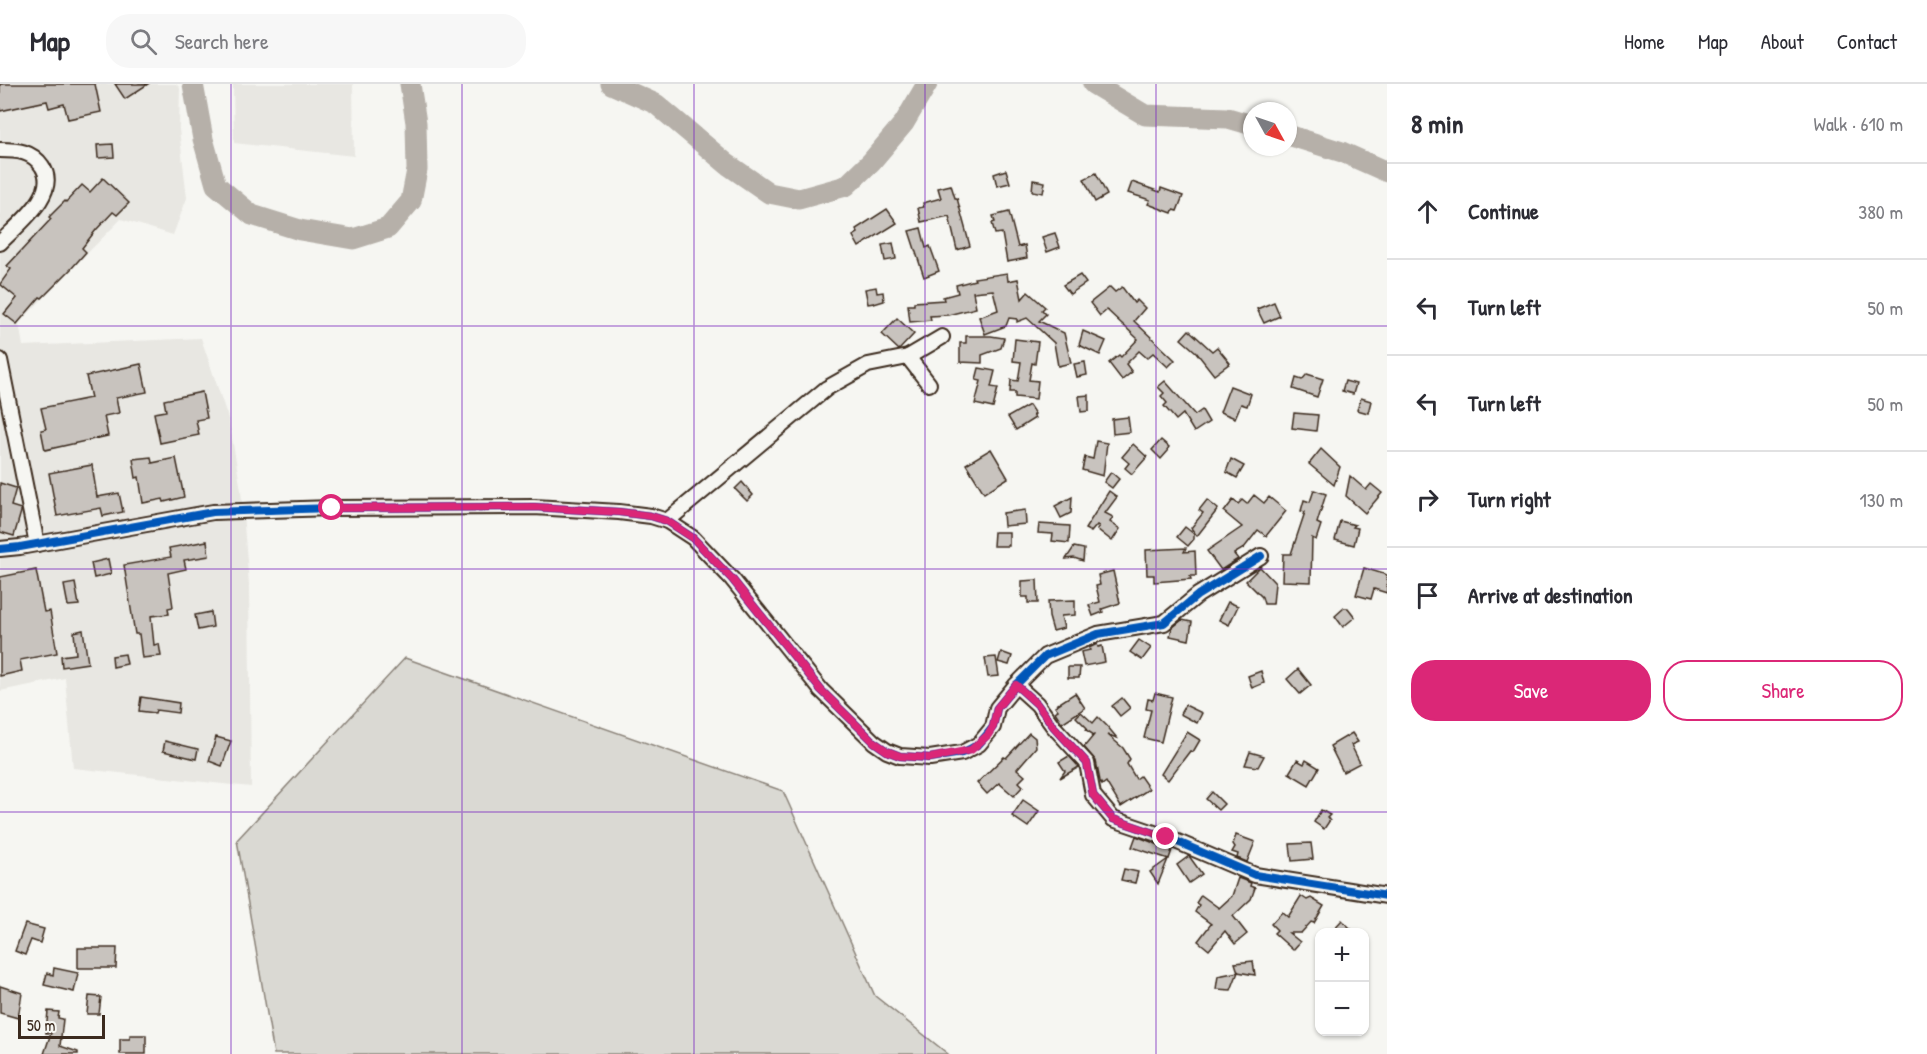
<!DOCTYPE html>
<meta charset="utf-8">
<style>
:root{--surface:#fff;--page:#f7f7f7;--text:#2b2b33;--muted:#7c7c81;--line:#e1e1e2;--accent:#db2777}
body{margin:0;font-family:"Patrick Hand",sans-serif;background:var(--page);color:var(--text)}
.controls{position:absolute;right:18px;bottom:18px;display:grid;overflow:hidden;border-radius:12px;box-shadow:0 2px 4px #0004}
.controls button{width:54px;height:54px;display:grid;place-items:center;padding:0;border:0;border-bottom:2px solid var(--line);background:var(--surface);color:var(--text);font:30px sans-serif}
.compass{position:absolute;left:1243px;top:18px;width:54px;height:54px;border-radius:50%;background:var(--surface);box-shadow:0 2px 4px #0004;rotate:130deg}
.scale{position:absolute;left:18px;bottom:15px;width:87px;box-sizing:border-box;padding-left:6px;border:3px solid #3b2a1e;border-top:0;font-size:16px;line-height:21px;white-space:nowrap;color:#3b2a1e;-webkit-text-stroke:4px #f6f6f2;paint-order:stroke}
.stop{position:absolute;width:18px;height:18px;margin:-14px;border:4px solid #db2777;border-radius:50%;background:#fff}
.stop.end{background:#db2777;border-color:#fff;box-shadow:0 2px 6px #0008}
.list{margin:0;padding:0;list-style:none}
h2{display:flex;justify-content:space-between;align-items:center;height:78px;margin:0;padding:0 24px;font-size:26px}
h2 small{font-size:20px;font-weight:400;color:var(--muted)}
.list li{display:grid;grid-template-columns:39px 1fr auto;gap:18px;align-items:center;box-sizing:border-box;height:96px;padding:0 24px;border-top:2px solid var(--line)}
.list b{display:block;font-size:22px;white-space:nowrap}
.list em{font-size:20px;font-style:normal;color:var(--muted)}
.actions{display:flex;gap:12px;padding:18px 24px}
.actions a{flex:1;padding:14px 0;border:2px solid var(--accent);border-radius:24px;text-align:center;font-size:21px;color:var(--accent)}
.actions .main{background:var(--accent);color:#fff}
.icon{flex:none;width:33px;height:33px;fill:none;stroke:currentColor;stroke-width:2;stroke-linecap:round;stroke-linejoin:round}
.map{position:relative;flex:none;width:1387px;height:970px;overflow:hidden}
header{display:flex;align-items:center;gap:36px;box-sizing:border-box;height:84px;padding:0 30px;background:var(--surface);border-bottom:2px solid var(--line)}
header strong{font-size:28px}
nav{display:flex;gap:33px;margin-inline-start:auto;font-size:21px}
.search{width:420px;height:54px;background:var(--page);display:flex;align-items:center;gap:15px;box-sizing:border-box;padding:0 21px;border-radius:24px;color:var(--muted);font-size:22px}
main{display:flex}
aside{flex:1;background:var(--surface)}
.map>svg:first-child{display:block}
.built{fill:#e8e7e2}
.green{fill:#dad9d3;stroke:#8a8278;stroke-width:1.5}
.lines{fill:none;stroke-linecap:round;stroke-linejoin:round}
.river{stroke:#b6b0a9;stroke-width:21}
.building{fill:#c8c3be;stroke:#3b2a1e;stroke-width:1.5}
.minor-casing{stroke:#3b2a1e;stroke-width:18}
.minor{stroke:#f6f6f2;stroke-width:14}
.cycleway-casing{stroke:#f6f6f2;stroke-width:11}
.cycleway{stroke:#0057b8;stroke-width:8}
.route{stroke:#db2777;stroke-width:8}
.grid{fill:none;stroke:#7b2cbf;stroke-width:1.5;stroke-opacity:0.55}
</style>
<header>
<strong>Map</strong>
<div class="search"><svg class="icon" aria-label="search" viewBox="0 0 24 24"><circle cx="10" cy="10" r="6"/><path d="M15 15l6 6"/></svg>Search here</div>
<nav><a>Home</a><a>Map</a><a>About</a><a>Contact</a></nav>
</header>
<main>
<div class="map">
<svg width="1387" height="970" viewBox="0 0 1387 970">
<rect width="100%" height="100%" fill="#f6f6f2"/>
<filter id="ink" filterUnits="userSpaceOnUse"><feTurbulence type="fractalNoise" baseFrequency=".0167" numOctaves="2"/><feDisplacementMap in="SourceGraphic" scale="12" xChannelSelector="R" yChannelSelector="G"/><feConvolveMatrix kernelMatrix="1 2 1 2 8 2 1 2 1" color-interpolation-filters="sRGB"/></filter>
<g filter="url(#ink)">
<g class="built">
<path d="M0,0h176l4,4 -1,41 8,69 -14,37 -52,-16 -102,104 4,23 178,-8 28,83 12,69 8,94 2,203 -178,-19 -8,-90 -65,13z"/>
<path d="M233,0h120l1,72 -120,-13z"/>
</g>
<path class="green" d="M405,574l378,133 92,205 73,58h-674l-37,-214z"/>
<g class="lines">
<g class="river">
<path d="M193,0l10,55 13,46 36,30 48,15 53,9 35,-11 23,-27 6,-31 -1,-47 -6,-39"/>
<path d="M611,0l45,20 71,60 42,29 30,6 47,-13 25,-24 33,-39 23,-39"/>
<path d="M1093,0l52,31 83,3 24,7"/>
<path d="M1288,51l54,17 45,20"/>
</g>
</g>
<g class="building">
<path d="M0,0h95l6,28 -33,7 -4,-15 -15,4 -2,-7 -47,10z"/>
<path d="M115,0h33l-23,15z"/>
<path d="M113,60l1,13 -16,1 -1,-13z"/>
<path d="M1006,86l4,13 -13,3 -3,-12z"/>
<path d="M1096,89l11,22 -12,7 -11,-23z"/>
<path d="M103,94l26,25 -12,12 -4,-3 -17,18 -14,18 4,4 -15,17 -29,29 -2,-1 -23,27 -13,-10 13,-16 -17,-14 11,-15 -4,-3 44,-47 -2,-2 16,-16 1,1 16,-17 8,7z"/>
<path d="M1033,96l12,2 -2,11 -11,-2z"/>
<path d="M1132,98l28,10 1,-4 22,8 -6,15 -4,-1 -1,3 -24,-9 2,-4 -22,-7z"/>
<path d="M951,101l4,13h2l13,48 -13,4 -8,-34 -28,6 -3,-14 6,-1 -1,-4 18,-5 -3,-10z"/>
<path d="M887,125l10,14 -38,24 -6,-11 5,-3 -2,-4z"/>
<path d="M1009,128l9,35 7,-2 2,13 -20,4 -5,-29 -7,1 -3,-11 3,-1 -2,-6z"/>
<path d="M921,144l5,20 4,-2 9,25 -15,6 -15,-46z"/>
<path d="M1055,149l5,14 -13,5 -5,-15z"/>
<path d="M893,159l3,16 -11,2 -3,-16z"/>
<path d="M1007,189l1,8 10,-2 4,20 6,-7 17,15 -3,3 4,4 -7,7 25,12 7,30 -13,3 -4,-23 -27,-25 -10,4v-3l-8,-1 -3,8 -21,8 -6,-17 19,-7 -5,-20 -20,2 3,16 -28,7 -18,1 1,4 -21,2 -2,-17h6v-3l30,-2 -1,-3 15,-4 -2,-8 19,-5 -1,-2z"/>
<path d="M1080,191l6,8 -16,11 -7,-9z"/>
<path d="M876,203l1,6 6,-1 1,9 -10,3v-1l-6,1 -3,-15z"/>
<path d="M1110,203l5,5 7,-5 12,16 3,-3 8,8 -11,13 41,39 -7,7 -15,-14 -6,5 -8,-7 -13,13 6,8 -10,8 -13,-17 10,-8 2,2 17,-18 -31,-29 -7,6 -10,-13z"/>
<path d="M1274,218l6,14 -16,7 -7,-14z"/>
<path d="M897,234l17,16 -15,16 -17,-16z"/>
<path d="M1189,246l23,21 5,-4 13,16 -16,12 -18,-23 -15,-13z"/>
<path d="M1083,247l23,10 -6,14 -21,-10z"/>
<path d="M966,252h25l13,2 -3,10 -19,7v8l-22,-1v-19h6z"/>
<path d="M1015,255l23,3 -3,22 -3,-1 -3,17 9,1 -2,18 -21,-2v-5h-5l1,-12 7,1 3,-19 -8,-1z"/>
<path d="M1085,278l2,13 -10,2 -3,-13z"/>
<path d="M141,280l6,28 -31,6 3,15 -15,3 4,20 -63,14 -4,-20 5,-1 -5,-21 50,-10 -5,-22z"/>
<path d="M979,284l16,3 -4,16 7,1 -5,20 -18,-4 6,-23 -5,-1z"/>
<path d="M1307,290l16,5 -6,18 -24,-8 3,-11 6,2z"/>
<path d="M1165,297l30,34 7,-5 7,12 -15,10 -11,-18 -7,6 -12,-14 3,-3 -6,-7 3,-3 -6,-6z"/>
<path d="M1345,297l11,3 -3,10 -11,-3z"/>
<path d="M1230,302l21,8 -4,12 -6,-2 -6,14 -15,-6z"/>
<path d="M202,308l5,26 -11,2 3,15 -39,8 -6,-30 12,-2 -2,-11z"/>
<path d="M1089,311v16l-8,1 -2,-16z"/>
<path d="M1361,314l10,3 -3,12 -11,-3z"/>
<path d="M1029,321l6,9 -2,1 2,3 -19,12 -8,-13z"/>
<path d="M1294,329l24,2 -2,16 -24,-3z"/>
<path d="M1128,333l2,15 -17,2 -1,-15z"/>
<path d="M1161,356l8,7 -2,3 1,1 -7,8 -9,-9z"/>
<path d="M1096,357l11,2 -4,33 -21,-6 3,-13 8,2z"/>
<path d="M1133,360l14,13 -15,17 -7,-6 4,-5 -7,-6z"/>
<path d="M991,365l17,29 -24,15 -18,-29z"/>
<path d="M1321,365l19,18 -6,18 -25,-21z"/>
<path d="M151,373l1,6 24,-5 8,39 -20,5 -1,-3 -20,4 -4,-26 -3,1 -3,-19z"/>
<path d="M1231,375l13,7 -7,12 -11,-6z"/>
<path d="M92,381l5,32 22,-4 4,19 -20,4 -2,-8 -44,8 -8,-43z"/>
<path d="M1111,388l8,7 -7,9 -8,-6z"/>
<path d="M1350,392l16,14 5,-6 11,9 -17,20 -19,-17z"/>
<path d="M742,398l11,13 -6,6 -12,-12z"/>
<path d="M0,399l16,5 -5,18 10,3v3l-7,24 -14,-4z"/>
<path d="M1314,406l12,4 -9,29 4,2 -5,15 -4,-2 -1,44 -29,-1 1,-27h8l14,-42 -4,-1 3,-11 6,2z"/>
<path d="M1109,407l8,6 -12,16 8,4 -3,5 10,7 -8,12 -15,-12 2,-3 -2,-1 -6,7 -6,-3z"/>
<path d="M1254,411l10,8 5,-6 17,14 -20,25 -8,-6 -14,18 -10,6 4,5 -17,11 -14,-19 35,-24 -18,-15 9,-12 5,4 4,-4 5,4z"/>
<path d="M1072,413l-1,16 -10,5 -6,-12z"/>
<path d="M1207,416l11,9 -21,27 -6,-8 12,-15 -4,-3z"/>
<path d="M1025,426l1,14 -22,2 -1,-13z"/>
<path d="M1340,437l15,4 -2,2 5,1 -4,17 -19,-5z"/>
<path d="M1039,440l31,2 -1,17 -17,-2 1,-7 -15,-1z"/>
<path d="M1185,443l9,7v5l-6,7 -11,-9z"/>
<path d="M994,448h15v14h-16z"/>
<path d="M207,457l2,15 -25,4 2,9 -18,4 5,34 -5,1 1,6 -18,2 3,29 5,-1 2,12 -19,2 -3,-24h-4l-11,-69 47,-8 -2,-9z"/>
<path d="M1074,463l10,2 -1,12 -9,-3 -8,1z"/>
<path d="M1186,464l-2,4 11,-1 1,25h-6l1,3 -37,3v-7h-7l-1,-25z"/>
<path d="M108,475l3,15 -17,4 -3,-15z"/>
<path d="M1260,483l15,16 -2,21h-9l-2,-7 -16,-16z"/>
<path d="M1364,484l23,7v18l-13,-4 -3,10 -15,-4z"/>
<path d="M36,486l8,42 6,-1 7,42 -37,7 2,11 -22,5v-99z"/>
<path d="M1113,487l7,32 -18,6 1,3 -10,4 -4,-11 11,-3 -4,-16 4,-1 -2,-10z"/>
<path d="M1037,496l1,23h-10v-6h-6v-16z"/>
<path d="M75,499l4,22 -11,1 -4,-21z"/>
<path d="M1075,516v15l-14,1 3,12 -11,3 -4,-14 -1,-16z"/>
<path d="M1228,518l10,4 -9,19 -10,-5z"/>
<path d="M1344,524h4l7,9 -12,10 -8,-11z"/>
<path d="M211,528l2,15 -15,3 -3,-15z"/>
<path d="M1182,536l10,2 -3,18 -19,-4 2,-8z"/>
<path d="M83,546l5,33 -26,4 -1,-11 15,-2 -2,-22z"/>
<path d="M1139,556l12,8 -9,12 -12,-8z"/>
<path d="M1097,560l1,3 4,-1 3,16 -21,4 -3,-14 9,-2 -1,-2z"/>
<path d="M1001,568l11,4 -3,9 -11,-3z"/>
<path d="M125,570l2,10 -14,3 -1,-11z"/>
<path d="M996,573l3,19 -11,1 -3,-19z"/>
<path d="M1068,583h12l-1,11h-11z"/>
<path d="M1298,585l13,16 -11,9 -13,-15z"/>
<path d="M1261,587l3,12 -12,5 -4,-12z"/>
<path d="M1075,609l10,15 -23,15 -7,-11 3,-2 -3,-4z"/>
<path d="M1155,609l17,4 -11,45 -17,-4 7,-28 -5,-1 2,-10 5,1z"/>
<path d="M141,613l38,6 -1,10 -22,-3 -1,3 -16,-2z"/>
<path d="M1122,614l8,10 -10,8 -8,-10z"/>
<path d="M1185,621l17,8 -5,10 -17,-9z"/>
<path d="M1081,628l12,11 5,-6 9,9 10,12 -9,-3 15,13 7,11 -3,5 9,15 4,-3 9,13 -28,18 -15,-25 -4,3 -2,-4 -4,-20 -12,-14 10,-12 -8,-5 1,-2 -11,-11z"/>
<path d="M1187,648l13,8 -7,12 -3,-1 -22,29 -7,-6z"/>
<path d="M1029,649l6,5 1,9 -19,22 8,7 -6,6 4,4 -9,10 -15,-13 -12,11 -10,-11 27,-26 2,1z"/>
<path d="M1352,649l6,9 -7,3 9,18 -17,9 -13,-26z"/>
<path d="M216,653l15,4 -9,25 -13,-5z"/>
<path d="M165,657l33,8 -2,10 -33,-8z"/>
<path d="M1250,668l14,4 -6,11 -13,-2z"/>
<path d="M1069,672l10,11 -19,11 5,-7 -6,-9z"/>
<path d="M1297,676l7,4 2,-4 13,8 -10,17 -20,-12z"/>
<path d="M1212,708l12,12 -6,6 -12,-11z"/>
<path d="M1023,716l16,11 -11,16 -16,-11z"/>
<path d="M1321,726l9,5 -3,3 3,2 -6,9 -10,-7z"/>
<path d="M1236,751l19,7 -8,20 -10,-4 1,-4 -6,-2 3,-5 -2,-3z"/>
<path d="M1136,752l36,14 -3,9 -37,-12z"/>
<path d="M1311,759l2,16 -21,2 -2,-17z"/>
<path d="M1189,772l13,18 -13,9 -12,-18z"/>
<path d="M1168,775l-10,25 -8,-12z"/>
<path d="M1124,785l14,3 -3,11 -14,-3z"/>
<path d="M1238,794l13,5 -1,3 5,2 -4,11 -18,17 14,18 -12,10 -10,-13 -16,19 -11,-9 13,-17 -16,-12 4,-7 -3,-2 5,-8 18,13 13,-12z"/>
<path d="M1301,812l6,4 4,-2 13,8 -10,17 -3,-1 -10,11h-12l11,9 -7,8 -19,-17 3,-3 -6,-6 11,-12 6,5z"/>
<path d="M1342,836l13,13h-25z"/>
<path d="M25,840l19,5 -4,14 -9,-3 -6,15 -10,-4z"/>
<path d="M78,864h39l-1,20h-38z"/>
<path d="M1253,877l2,14 -17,-3 -3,-9z"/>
<path d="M54,884l24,5 -4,19 -30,-7 3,-12 6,2z"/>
<path d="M1238,888l-7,18 -15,-1 2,-13z"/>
<path d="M0,902l22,7 -4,25 -18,-5z"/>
<path d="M89,912l12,1 -2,17h-12z"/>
<path d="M48,927l11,1 -1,6 5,1 -3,27 18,6v2h-34l7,-21h-5z"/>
<path d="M130,951h16v19h-26v-15h10z"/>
</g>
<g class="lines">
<defs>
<g id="minor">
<path d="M0,66c17,0 32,1 42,16 19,27 -25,59 -42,77"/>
<path d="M908,273l21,27"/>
<path d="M0,276l37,184"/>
<path d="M667,437l160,-133 41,-23 40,-8 34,-20"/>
<path d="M0,465l20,-2 193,-35 119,-4 202,-1 85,5 32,4 16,5 26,17 39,41 89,111 53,52 13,9 13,5 30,2 32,-5 17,-9 14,-17 4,-19 19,-23 29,-29 53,-22 66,-11 34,-28 63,-39"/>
<path d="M1016,601l21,19 16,22 34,37 6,32 20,24 53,18 89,38 132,21"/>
</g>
</defs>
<use href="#minor" class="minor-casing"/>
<use href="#minor" class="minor"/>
<defs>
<g id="cycleway">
<path d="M0,465l20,-2 193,-35 119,-4 202,-1 85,5 32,4 16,5 26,17 39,41 89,111 53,52 13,9 13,5 30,2 32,-5 17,-9 14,-17 4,-19 19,-23 29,-29 53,-22 66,-11 34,-28 63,-39"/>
<path d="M1016,601l21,19 16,22 34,37 6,32 20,24 53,18 89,38 132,21"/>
</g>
</defs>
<use href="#cycleway" class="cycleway-casing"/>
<use href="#cycleway" class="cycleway"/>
</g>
</g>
<g class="lines" filter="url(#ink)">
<path class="route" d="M332,424l202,-1 85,5 32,4 16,5 26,17 39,41 89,111 53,52 13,9 13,5 30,2 41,-8 17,-15 5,-8 4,-19 19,-23 21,19 16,22 34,37 6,32 20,24 53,18"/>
</g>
<path class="grid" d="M231,0v970M462,0v970M694,0v970M925,0v970M1156,0v970M0,242h1387M0,485h1387M0,728h1387"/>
</svg>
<div class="controls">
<button>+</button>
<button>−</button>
</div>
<svg class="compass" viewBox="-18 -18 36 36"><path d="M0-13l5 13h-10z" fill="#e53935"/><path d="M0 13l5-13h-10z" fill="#7c7c81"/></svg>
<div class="scale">50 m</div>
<div class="stop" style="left:332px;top:424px"></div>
<div class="stop end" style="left:1166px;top:753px"></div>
</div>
<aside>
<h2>8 min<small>Walk · 610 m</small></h2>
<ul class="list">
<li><svg class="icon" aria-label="ahead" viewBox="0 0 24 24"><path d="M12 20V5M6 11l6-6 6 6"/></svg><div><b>Continue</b></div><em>380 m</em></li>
<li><svg class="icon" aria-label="left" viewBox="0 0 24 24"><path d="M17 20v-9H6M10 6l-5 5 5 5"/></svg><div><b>Turn left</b></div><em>50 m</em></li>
<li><svg class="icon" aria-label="left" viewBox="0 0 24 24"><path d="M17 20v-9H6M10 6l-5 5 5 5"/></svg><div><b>Turn left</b></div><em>50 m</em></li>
<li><svg class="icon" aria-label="right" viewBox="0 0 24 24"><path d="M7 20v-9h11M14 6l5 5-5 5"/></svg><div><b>Turn right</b></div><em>130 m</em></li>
<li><svg class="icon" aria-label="arrive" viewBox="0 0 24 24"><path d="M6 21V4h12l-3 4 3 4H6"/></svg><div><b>Arrive at destination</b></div></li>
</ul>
<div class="actions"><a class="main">Save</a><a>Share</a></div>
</aside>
</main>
